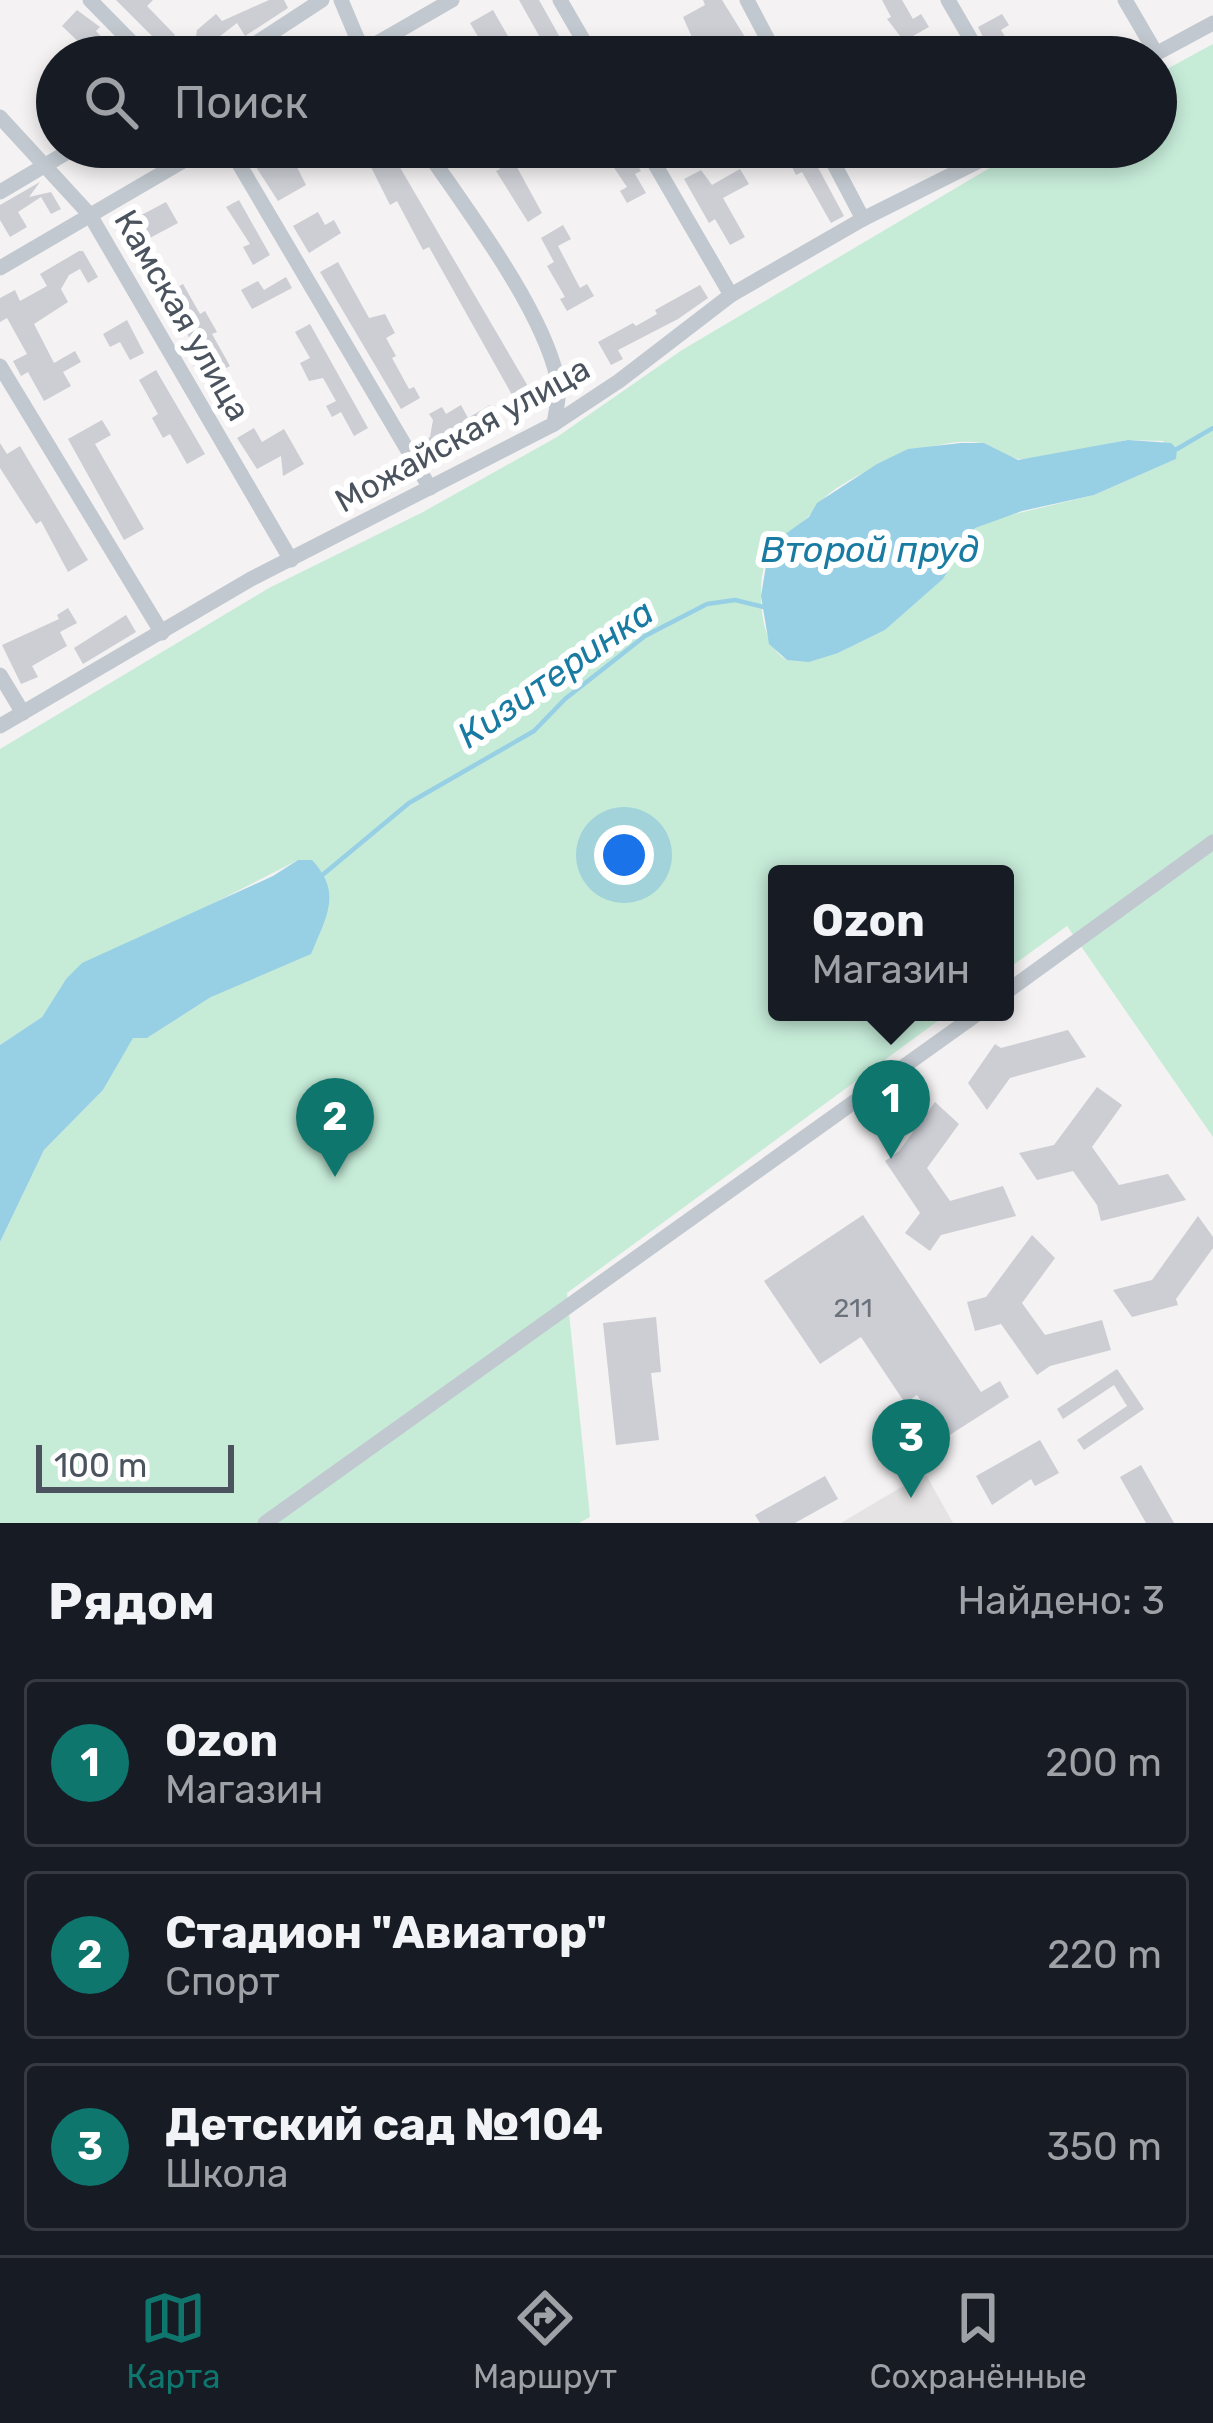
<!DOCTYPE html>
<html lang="ru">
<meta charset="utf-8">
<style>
:root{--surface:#171b24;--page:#20242c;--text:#f1f3f6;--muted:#9ea1a6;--line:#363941;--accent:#0f766e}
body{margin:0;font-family:Rubik,sans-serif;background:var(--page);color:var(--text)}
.scale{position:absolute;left:36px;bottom:30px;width:198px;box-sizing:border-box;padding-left:12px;border:6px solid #4b545e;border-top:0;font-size:33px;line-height:42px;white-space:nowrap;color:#4b545e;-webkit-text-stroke:9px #fff;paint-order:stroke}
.you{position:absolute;left:624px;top:855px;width:42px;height:42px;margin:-30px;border:9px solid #fff;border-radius:50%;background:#1a73e8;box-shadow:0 0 0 18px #1a73e833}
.badge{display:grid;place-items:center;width:78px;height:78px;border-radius:50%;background:var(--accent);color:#fff;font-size:39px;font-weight:700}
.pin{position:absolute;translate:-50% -99px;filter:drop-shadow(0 3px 6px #0008)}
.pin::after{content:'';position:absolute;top:63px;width:42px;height:36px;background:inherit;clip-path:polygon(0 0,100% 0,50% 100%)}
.popup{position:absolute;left:768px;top:865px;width:246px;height:156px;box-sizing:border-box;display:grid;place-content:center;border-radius:12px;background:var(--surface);filter:drop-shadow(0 3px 9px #0005);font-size:39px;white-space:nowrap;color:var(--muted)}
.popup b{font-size:45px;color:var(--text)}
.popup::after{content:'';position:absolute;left:50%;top:100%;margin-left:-24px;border:24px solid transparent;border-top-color:var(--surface)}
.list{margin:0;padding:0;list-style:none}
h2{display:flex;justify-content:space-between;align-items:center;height:156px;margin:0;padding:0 48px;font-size:51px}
h2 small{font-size:39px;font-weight:400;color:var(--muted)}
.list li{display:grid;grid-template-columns:78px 1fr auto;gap:36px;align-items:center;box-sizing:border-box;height:168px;margin:0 24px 24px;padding:0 24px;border:3px solid var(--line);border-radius:12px}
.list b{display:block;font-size:45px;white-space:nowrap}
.list p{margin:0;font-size:39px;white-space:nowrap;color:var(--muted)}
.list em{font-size:39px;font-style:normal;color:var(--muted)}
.icon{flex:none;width:66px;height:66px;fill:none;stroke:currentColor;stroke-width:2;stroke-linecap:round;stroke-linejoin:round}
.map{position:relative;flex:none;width:1213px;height:1523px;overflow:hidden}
.search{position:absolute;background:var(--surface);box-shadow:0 6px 18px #0003;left:36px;right:36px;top:36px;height:132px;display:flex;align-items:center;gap:30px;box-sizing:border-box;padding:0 42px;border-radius:66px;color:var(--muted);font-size:45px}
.sheet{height:732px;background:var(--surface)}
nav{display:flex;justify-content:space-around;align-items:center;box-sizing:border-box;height:168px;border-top:3px solid var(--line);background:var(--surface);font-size:33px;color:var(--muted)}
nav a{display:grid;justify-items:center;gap:6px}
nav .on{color:var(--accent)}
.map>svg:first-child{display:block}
.education{fill:#e5e3e3}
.green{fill:#c6ecd8;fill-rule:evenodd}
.water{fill:#97cfe5}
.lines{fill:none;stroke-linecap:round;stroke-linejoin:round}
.stream{stroke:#97cfe5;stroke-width:4.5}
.building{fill:#ccced4}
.minor{stroke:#c1c8cf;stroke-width:15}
.labels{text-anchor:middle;stroke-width:12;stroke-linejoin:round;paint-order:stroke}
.number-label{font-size:27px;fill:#6b727c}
.street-label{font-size:33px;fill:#4b545e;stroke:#fff}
.water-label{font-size:36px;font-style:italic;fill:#1a7ba2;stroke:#fff}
</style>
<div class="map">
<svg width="1213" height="1523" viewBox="0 0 1213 1523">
<rect width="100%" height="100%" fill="#f4f2f2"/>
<path class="education" d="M925,1473l28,50h-112z"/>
<path class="green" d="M1213,44v1093l-146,-211 -62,45v-97h-228v138h173l-383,281 23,224 -11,6h-579v-281l44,-92 59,-60 30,-53 14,1 64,-41 87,-137 -232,119 -24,38 -42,28v-296l269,-161 154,-76 134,-75 125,-87 343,-203h131v-72zM1128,440l35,1 13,18 -82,36 -104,25 -15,8 -32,51 -58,51 -47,23 -51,7c-21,-12 -26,-43 -26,-65 -1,-44 17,-50 44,-75 10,-9 14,-19 25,-27 31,-24 116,-61 155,-49 11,4 22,14 34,15 19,2 85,-15 109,-19z"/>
<g class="water">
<path d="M1128,440l43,3 6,6 -1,10 -82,36 -72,16 -47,17 -32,51 -58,51 -47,23 -29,9 -22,-2 -18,-16 -8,-48 7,-42 9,-14 32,-23 8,-14 60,-39 31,-15 53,-6h23l34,17z"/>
<path d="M298,860h14c31,33 14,57 -1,94l-100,43 -64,41h-14l-30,52 -59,60 -44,92v-197l42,-28 24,-38 16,-16 191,-87z"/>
</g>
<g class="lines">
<g class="stream">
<path d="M1177,449l36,-21"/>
<path d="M320,877l89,-74 125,-72 31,-32 80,-63 62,-32 28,-4 29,7"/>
</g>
</g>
<g class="building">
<path d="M116,0h37l-6,6 28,29 -12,12z"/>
<path d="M269,0h15l4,8 -43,28 -8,-13 -44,34 4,-27 19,-16 6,7z"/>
<path d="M519,0h20l32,57h-17l-8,-9z"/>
<path d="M703,0h19l31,50 -21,7 -11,-19 -23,13 -15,-34 22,-12z"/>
<path d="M882,0h20l11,19 8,-5 8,13 -25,14 -17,-22 4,-2z"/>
<path d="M77,10l23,17 -4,4 24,26h-42l8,-8 -24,-23z"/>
<path d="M493,10l16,28 11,19h-30l-20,-34z"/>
<path d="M1002,14l7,11 -8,5 13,22 -21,5 -15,-30z"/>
<path d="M258,147h29l19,38 -28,16 -31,-48z"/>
<path d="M388,147l148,253 -16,9 -91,-162 -6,3 -26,-49 -7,4 -23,-46z"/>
<path d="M487,147h19l36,66 -14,9 -32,-51 4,-2z"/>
<path d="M600,147h21l9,15 4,-2 7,11 -6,3 11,19 -19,10 -7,-12 7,-4z"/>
<path d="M782,147h25l37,69 -13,7 -29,-51 -6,3z"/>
<path d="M740,169l9,15 -26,14 22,39 -15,8 -15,-26 -6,4 -25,-44 17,-9 11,15z"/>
<path d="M40,182l-11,15 22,-5 10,17 -10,5 -10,-17 -23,15 9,15 -17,10 -10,-17v-15z"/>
<path d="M239,200l31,55 -17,10 -10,-18 7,-3 -24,-37z"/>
<path d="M166,202l12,21 -32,17 12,21 -17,10 -26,-42z"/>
<path d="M318,212l7,13 9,-5 7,13 -32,20 -16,-27z"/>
<path d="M563,225l8,14 -13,7 22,42 7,-4 7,12 -27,15 -7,-12 5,-2 -18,-31 7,-4 -13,-24z"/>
<path d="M79,251h4l15,26 -10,6 -8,-14 -11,6 -8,14 7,13 -34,22 20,39 21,-12 6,11 -18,10 8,14 -27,15 -16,-29 -7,4 -8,-15 14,-7 -20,-36 -7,4v-24l15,-8 5,11 27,-15 -7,-12z"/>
<path d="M338,262l31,56 16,-4 10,19 -9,5 10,18 -4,2 17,31 5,-2 6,11 -19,11 -81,-137z"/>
<path d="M286,277l6,11 -40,21 -11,-19 17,-9 6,9z"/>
<path d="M183,284l17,30 5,-3 12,21 -5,2 18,32 -15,8 11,18 -13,7 -27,-46 9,-5 -20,-36 -8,5 -11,-18z"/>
<path d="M700,285l8,13 -30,21 -60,31 5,9 -12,6 -13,-23 35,-19 3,3 21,-12 -2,-4z"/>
<path d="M127,320l17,33 -14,7 -10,-18 -10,5 -7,-13z"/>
<path d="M310,324l58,104 -14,8 -13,-24 -9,5 -6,-11 10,-5 -13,-23 -14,3 -9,-18 10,-5 -15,-26z"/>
<path d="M156,370l49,84 -18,10 -17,-30 -7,4 -11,-20 6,-4 -19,-34z"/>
<path d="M461,405l7,13 22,-13 9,16 -71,40 -10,-17 12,-7 3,-17 -4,-6 13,-7 4,7z"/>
<path d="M102,420l9,15 -16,9 49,85 -20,11 -56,-101z"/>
<path d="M254,428l8,14 22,-13 20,35 -21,12 -2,-20 -24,13 -20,-31z"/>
<path d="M0,443l7,11 13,-8 68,114 -20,12 -27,-51 -5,3 -36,-56z"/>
<path d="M68,608l9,15 -17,9 7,14 -35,20 6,11 -17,7 -19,-39 57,-26 -2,-4z"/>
<path d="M126,615l10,17 -53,32 -9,-16z"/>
<path d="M1068,1030l18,27 -76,21 -23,32 -19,-27 27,-39 6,4z"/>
<path d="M1097,1087l25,18 -30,42 27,38 49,-11 18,26 -85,21 -4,-16 -24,-34 -36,9 -18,-27 35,-8z"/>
<path d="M935,1102l24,22 -32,44 23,33 53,-15 13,30 -75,19 -11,16 -25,-18 15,-20 -35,-52 14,-10z"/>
<path d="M863,1215l118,177 19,-11 9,16 -64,41 -28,-43 -12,8 -44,-66 -41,27 -56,-83z"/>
<path d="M1198,1216l15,21v11l-37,51 2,6 -46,12 -19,-27 39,-10z"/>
<path d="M1032,1235l23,23 -33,45 23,32 57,-15 9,30 -61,16 -13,9 -36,-51 -26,7 -8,-29 19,-5z"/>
<path d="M656,1317l5,55 -10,1 8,67 -43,5 -13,-122z"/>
<path d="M1117,1369l27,40 -60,41 -7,-10 50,-34 -13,-21 -51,34 -6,-10z"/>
<path d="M1040,1440l19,33 -24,13 -4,-7 -39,26 -16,-29z"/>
<path d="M1141,1465l33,58h-28l-26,-46z"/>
<path d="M825,1476l13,23 -43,24h-35l-5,-8z"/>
</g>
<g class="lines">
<g class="minor">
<path d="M90,0l56,57"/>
<path d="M341,0l24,57"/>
<path d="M560,0l33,57"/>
<path d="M747,0l30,57"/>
<path d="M948,0l33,57"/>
<path d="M1125,0l31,53"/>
<path d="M235,57l87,-57"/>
<path d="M353,57l99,-57"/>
<path d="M1150,57l63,-34"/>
<path d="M0,117l90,98 201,345"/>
<path d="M229,147l201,341"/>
<path d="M424,147c42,62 116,158 133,230 4,15 -1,32 -3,47"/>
<path d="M645,147l86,148"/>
<path d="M825,147l38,72"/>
<path d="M0,192l76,-45"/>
<path d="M0,268l207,-121"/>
<path d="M0,366l162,267"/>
<path d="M0,675l23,38"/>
<path d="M0,726l251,-147 303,-155 65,-43 112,-86 132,-76 144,-72"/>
<path d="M1005,993l208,-151"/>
<path d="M265,1523l715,-511"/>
</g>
</g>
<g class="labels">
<g class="number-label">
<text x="853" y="1317">211</text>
</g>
<g class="street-label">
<text transform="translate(183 315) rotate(60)" y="12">Камская улица</text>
<text transform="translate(462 434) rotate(-29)" y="12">Можайская улица</text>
</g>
<g class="water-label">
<text x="870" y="562">Второй пруд</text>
<text transform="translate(555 673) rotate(-35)" y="13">Кизитеринка</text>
</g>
</g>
</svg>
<div class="scale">100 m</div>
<div class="you"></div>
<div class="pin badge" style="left:891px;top:1159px">1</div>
<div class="popup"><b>Ozon</b>Магазин</div>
<div class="pin badge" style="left:335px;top:1177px">2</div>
<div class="pin badge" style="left:911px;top:1498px">3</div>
<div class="search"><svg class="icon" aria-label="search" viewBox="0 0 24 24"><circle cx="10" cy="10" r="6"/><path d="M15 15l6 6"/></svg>Поиск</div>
</div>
<section class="sheet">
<h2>Рядом<small>Найдено: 3</small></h2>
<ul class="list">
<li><span class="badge">1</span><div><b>Ozon</b><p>Магазин</p></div><em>200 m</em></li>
<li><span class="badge">2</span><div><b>Стадион &quot;Авиатор&quot;</b><p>Спорт</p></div><em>220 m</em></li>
<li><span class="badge">3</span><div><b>Детский сад №104</b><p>Школа</p></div><em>350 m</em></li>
</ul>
</section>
<nav>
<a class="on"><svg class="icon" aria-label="map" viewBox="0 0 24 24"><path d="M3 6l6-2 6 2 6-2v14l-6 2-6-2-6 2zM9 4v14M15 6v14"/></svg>Карта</a>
<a><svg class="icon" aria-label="directions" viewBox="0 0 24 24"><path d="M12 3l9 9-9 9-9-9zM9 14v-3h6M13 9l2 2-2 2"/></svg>Маршрут</a>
<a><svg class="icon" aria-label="saved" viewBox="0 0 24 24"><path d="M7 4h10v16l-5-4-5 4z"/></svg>Сохранённые</a>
</nav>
